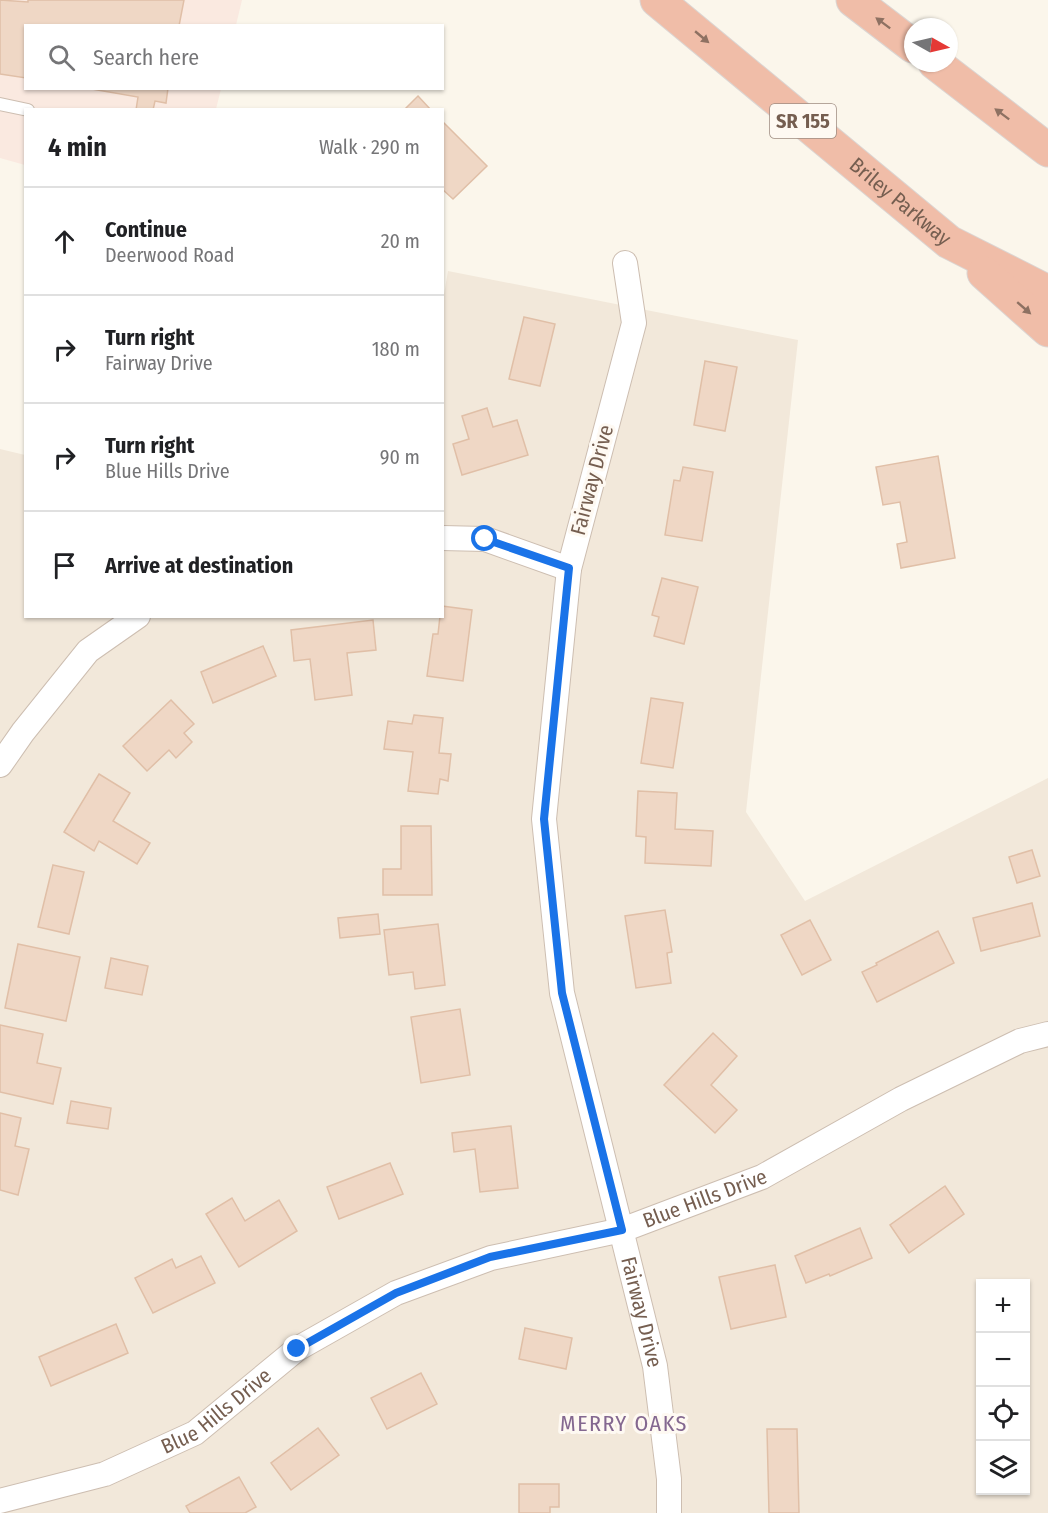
<!DOCTYPE html>
<meta charset="utf-8">
<style>
:root{--surface:#fff;--page:#f6f6f6;--text:#202124;--muted:#757577;--line:#e0e0e0}
body{margin:0;font-family:"Fira Sans Condensed",sans-serif;background:var(--page);color:var(--text)}
.controls{position:absolute;right:18px;bottom:18px;display:grid;overflow:hidden;border-radius:0px;box-shadow:0 2px 4px #0004}
.controls button{width:54px;height:54px;display:grid;place-items:center;padding:0;border:0;border-bottom:2px solid var(--line);background:var(--surface);color:var(--text);font:30px sans-serif}
.compass{position:absolute;left:904px;top:18px;width:54px;height:54px;border-radius:50%;background:var(--surface);box-shadow:0 2px 4px #0004;rotate:98deg}
.stop{position:absolute;width:18px;height:18px;margin:-14px;border:4px solid #1a73e8;border-radius:50%;background:#fff}
.stop.end{background:#1a73e8;border-color:#fff;box-shadow:0 2px 6px #0008}
.list{margin:0;padding:0;list-style:none}
h2{display:flex;justify-content:space-between;align-items:center;height:78px;margin:0;padding:0 24px;font-size:26px}
h2 small{font-size:20px;font-weight:400;color:var(--muted)}
.list li{display:grid;grid-template-columns:39px 1fr auto;gap:18px;align-items:center;box-sizing:border-box;height:108px;padding:0 24px;border-top:2px solid var(--line)}
.list b{display:block;font-size:22px;white-space:nowrap}
.list p{margin:0;font-size:20px;white-space:nowrap;color:var(--muted)}
.list em{font-size:20px;font-style:normal;color:var(--muted)}
.icon{flex:none;width:33px;height:33px;fill:none;stroke:currentColor;stroke-width:2;stroke-linecap:round;stroke-linejoin:round}
.map{position:relative;flex:none;width:1048px;height:1513px;overflow:hidden}
.search{position:absolute;background:var(--surface);box-shadow:0 2px 4px #0004;left:24px;top:24px;width:420px;height:66px;display:flex;align-items:center;gap:15px;box-sizing:border-box;padding:0 21px;border-radius:0px;color:var(--muted);font-size:22px}
.panel{position:absolute;background:var(--surface);box-shadow:0 2px 4px #0004;left:24px;top:108px;width:420px;height:510px;border-radius:0px}
.map>svg:first-child{display:block}
.residential{fill:#f2e8da;fill-rule:evenodd}
.commercial{fill:#fae9e0}
.building{fill:#efd7c5;stroke:#e0bfa7;stroke-width:1.5}
.lines{fill:none;stroke-linecap:round;stroke-linejoin:round}
.service-casing{stroke:#cdbeb1;stroke-width:14}
.minor-casing{stroke:#cdbeb1;stroke-width:26}
.motorway-casing{stroke:#dbd5d2;stroke-width:35}
.service{stroke:#fff;stroke-width:12}
.minor{stroke:#fff;stroke-width:24}
.motorway{stroke:#f0bda8;stroke-width:33}
.oneway{fill:#8e7162}
.route{stroke:#1a73e8;stroke-width:8}
.labels{text-anchor:middle;stroke-width:6;stroke-linejoin:round;paint-order:stroke}
.shield{fill:#fef9f2;stroke:#9e8c81;stroke-width:1.5}
.shield-label{font-size:20px;font-weight:bold;fill:#755e50}
.street-label{font-size:21px;fill:#755e50;stroke:#fef9f2}
.neighbourhood-label{font-size:22px;letter-spacing:1.5px;fill:#846890;stroke:#fef9f2}
</style>
<div class="map">
<svg width="1048" height="1513" viewBox="0 0 1048 1513">
<rect width="100%" height="100%" fill="#fbf6eb"/>
<path class="residential" d="M448,271l350,69 -52,472 59,89 243,-123v735h-1048v-1064l25,6 1,161h416v-310zM980,1284h46v206h-46z"/>
<path class="commercial" d="M0,0h242l-6,25 -210,1v62l195,1 -5,20 -190,1 -1,55 -25,-7z"/>
<g class="building">
<path d="M0,0l28,2v-2h156l-5,26h-153v52l-26,-4z"/>
<path d="M86,88h82l-2,15 -11,-2 -2,9h-17l2,-13z"/>
<path d="M418,96l13,14h-27z"/>
<path d="M442,121l45,45 -34,33 -11,-10z"/>
<path d="M524,317l31,7 -15,62 -31,-7z"/>
<path d="M705,361l32,6 -12,64 -31,-6z"/>
<path d="M487,408l6,19 24,-7 11,35 -66,20 -9,-31 16,-5 -7,-23z"/>
<path d="M938,456l17,102 -54,10 -4,-24 10,-2 -7,-40 -17,3 -7,-38z"/>
<path d="M683,467l30,5 -11,69 -37,-6 9,-55 6,1z"/>
<path d="M662,578l36,9 -14,57 -30,-8 5,-19 -7,-2z"/>
<path d="M442,606l30,4 -9,71 -36,-5 6,-42h5l2,-18h2z"/>
<path d="M373,620l3,30 -29,3 5,42 -37,5 -5,-41 -16,2 -3,-31z"/>
<path d="M263,646l13,30 -63,27 -12,-31z"/>
<path d="M651,698l32,5 -10,65 -32,-5z"/>
<path d="M171,700l23,24 -10,9 8,9 -16,16 -7,-8 -22,21 -24,-25z"/>
<path d="M414,715l29,3 -4,35 12,1 -3,27 -8,-2 -2,15 -30,-3 5,-39 -29,-3 4,-28 24,3z"/>
<path d="M99,774l31,19 -17,28 37,22 -13,21 -38,-23 -5,10 -30,-19z"/>
<path d="M638,791l39,2 -2,36 38,2 -2,35 -66,-3 1,-26 -10,-1z"/>
<path d="M401,826h30l1,69h-49v-26h18z"/>
<path d="M1032,850l8,26 -23,7 -8,-26z"/>
<path d="M53,865l31,7 -15,62 -31,-7z"/>
<path d="M1032,903l8,33 -59,15 -8,-33z"/>
<path d="M665,910l7,42 -5,1 4,30 -35,5 -11,-72z"/>
<path d="M378,914l2,20 -40,4 -2,-20z"/>
<path d="M810,920l21,40 -29,15 -21,-40z"/>
<path d="M438,924l7,61 -30,4 -2,-17 -24,3 -5,-45z"/>
<path d="M938,931l16,32 -77,39 -15,-30 15,-7 -1,-2z"/>
<path d="M18,944l62,13 -14,64 -61,-13z"/>
<path d="M111,958l37,8 -6,29 -37,-7z"/>
<path d="M460,1009l10,66 -49,8 -10,-66z"/>
<path d="M0,1025l43,9 -6,29 24,5 -8,36 -53,-12z"/>
<path d="M713,1033l24,23 -26,29 26,25 -22,23 -51,-48z"/>
<path d="M71,1101l40,7 -3,21 -41,-6z"/>
<path d="M0,1113l21,5 -6,28 14,3 -11,46 -18,-5z"/>
<path d="M511,1126l7,62 -38,4 -5,-43 -21,3 -2,-19z"/>
<path d="M390,1163l13,31 -64,25 -12,-32z"/>
<path d="M945,1186l19,28 -55,39 -19,-28z"/>
<path d="M232,1198l13,23 34,-21 18,31 -58,36 -33,-53z"/>
<path d="M860,1228l12,30 -42,18 -1,-2 -23,9 -11,-27z"/>
<path d="M201,1256l14,27 -62,30 -18,-35 37,-19 4,9z"/>
<path d="M775,1265l11,52 -55,12 -12,-52z"/>
<path d="M116,1324l12,29 -77,33 -12,-29z"/>
<path d="M525,1328l47,10 -6,31 -47,-10z"/>
<path d="M421,1373l16,31 -50,25 -16,-31z"/>
<path d="M318,1428l21,27 -48,35 -20,-27z"/>
<path d="M767,1429h30l2,84h-30z"/>
<path d="M239,1477l17,30 -11,6h-55l-4,-7z"/>
<path d="M519,1484h40v23h-9v6h-31z"/>
</g>
<g class="lines">
<defs>
<path id="service" d="M0,104l28,6"/>
<g id="minor">
<path id="s1" d="M625,263l9,60 -65,246 -25,250 18,174 93,373 14,113v34"/>
<path d="M442,538l43,1 84,30"/>
<path d="M0,765l23,-33 65,-81 50,-35"/>
<path id="s2" d="M0,1501l105,-27 90,-41 102,-84 99,-56 95,-35 131,-28 140,-53 139,-78 119,-58 28,-7"/>
</g>
<g id="motorway">
<path id="s3" d="M657,0l292,242 99,50"/>
<path d="M853,0l60,46"/>
<path d="M935,63l113,87"/>
<path d="M984,273l64,57"/>
</g>
</defs>
<use href="#service" class="service-casing"/>
<use href="#minor" class="minor-casing"/>
<use href="#motorway" class="motorway-casing"/>
<use href="#service" class="service"/>
<use href="#minor" class="minor"/>
<use href="#motorway" class="motorway"/>
</g>
<defs><path id="oneway-solid" d="M-6-.8H1V-3.2L6.5 0L1 3.2V.8H-6Z" transform="scale(1.5)"/></defs>
<g class="oneway">
<use href="#oneway-solid" transform="translate(883 23) rotate(-143)"/>
<use href="#oneway-solid" transform="translate(702 37) rotate(40)"/>
<use href="#oneway-solid" transform="translate(1002 114) rotate(-143)"/>
<use href="#oneway-solid" transform="translate(1024 308) rotate(41)"/>
</g>
<g class="lines">
<path class="route" d="M297,1349l99,-56 94,-36 132,-27 -60,-237 -18,-174 25,-251 -84,-29"/>
</g>
<g class="labels">
<rect class="shield" x="770" y="104" width="66" height="34" rx="4.5"/>
<g class="shield-label">
<text x="803" y="128">SR 155</text>
</g>
<g class="street-label">
<text dy="7" stroke="none"><textPath href="#s3" startOffset="316">Briley Parkway</textPath></text>
<text transform="translate(592 480) rotate(-75)" y="7">Fairway Drive</text>
<text dy="7" stroke="none"><textPath href="#s2" startOffset="777">Blue Hills Drive</textPath></text>
<text dy="7" stroke="none"><textPath href="#s1" startOffset="1070">Fairway Drive</textPath></text>
<text dy="7" stroke="none"><textPath href="#s2" startOffset="237">Blue Hills Drive</textPath></text>
</g>
<g class="neighbourhood-label">
<text x="624" y="1431">MERRY OAKS</text>
</g>
</g>
</svg>
<div class="controls">
<button>+</button>
<button>−</button>
<button><svg class="icon" aria-label="locate" viewBox="0 0 24 24"><circle cx="12" cy="12" r="6"/><path d="M12 2v4M12 18v4M2 12h4M18 12h4"/></svg></button>
<button><svg class="icon" aria-label="layers" viewBox="0 0 24 24"><path d="M12 4l9 5-9 5-9-5zM3 14l9 5 9-5"/></svg></button>
</div>
<svg class="compass" viewBox="-18 -18 36 36"><path d="M0-13l5 13h-10z" fill="#e53935"/><path d="M0 13l5-13h-10z" fill="#757577"/></svg>
<div class="stop" style="left:485px;top:539px"></div>
<div class="stop end" style="left:297px;top:1349px"></div>
<div class="search"><svg class="icon" aria-label="search" viewBox="0 0 24 24"><circle cx="10" cy="10" r="6"/><path d="M15 15l6 6"/></svg>Search here</div>
<section class="panel">
<h2>4 min<small>Walk · 290 m</small></h2>
<ul class="list">
<li><svg class="icon" aria-label="ahead" viewBox="0 0 24 24"><path d="M12 20V5M6 11l6-6 6 6"/></svg><div><b>Continue</b><p>Deerwood Road</p></div><em>20 m</em></li>
<li><svg class="icon" aria-label="right" viewBox="0 0 24 24"><path d="M7 20v-9h11M14 6l5 5-5 5"/></svg><div><b>Turn right</b><p>Fairway Drive</p></div><em>180 m</em></li>
<li><svg class="icon" aria-label="right" viewBox="0 0 24 24"><path d="M7 20v-9h11M14 6l5 5-5 5"/></svg><div><b>Turn right</b><p>Blue Hills Drive</p></div><em>90 m</em></li>
<li><svg class="icon" aria-label="arrive" viewBox="0 0 24 24"><path d="M6 21V4h12l-3 4 3 4H6"/></svg><div><b>Arrive at destination</b></div></li>
</ul>
</section>
</div>
